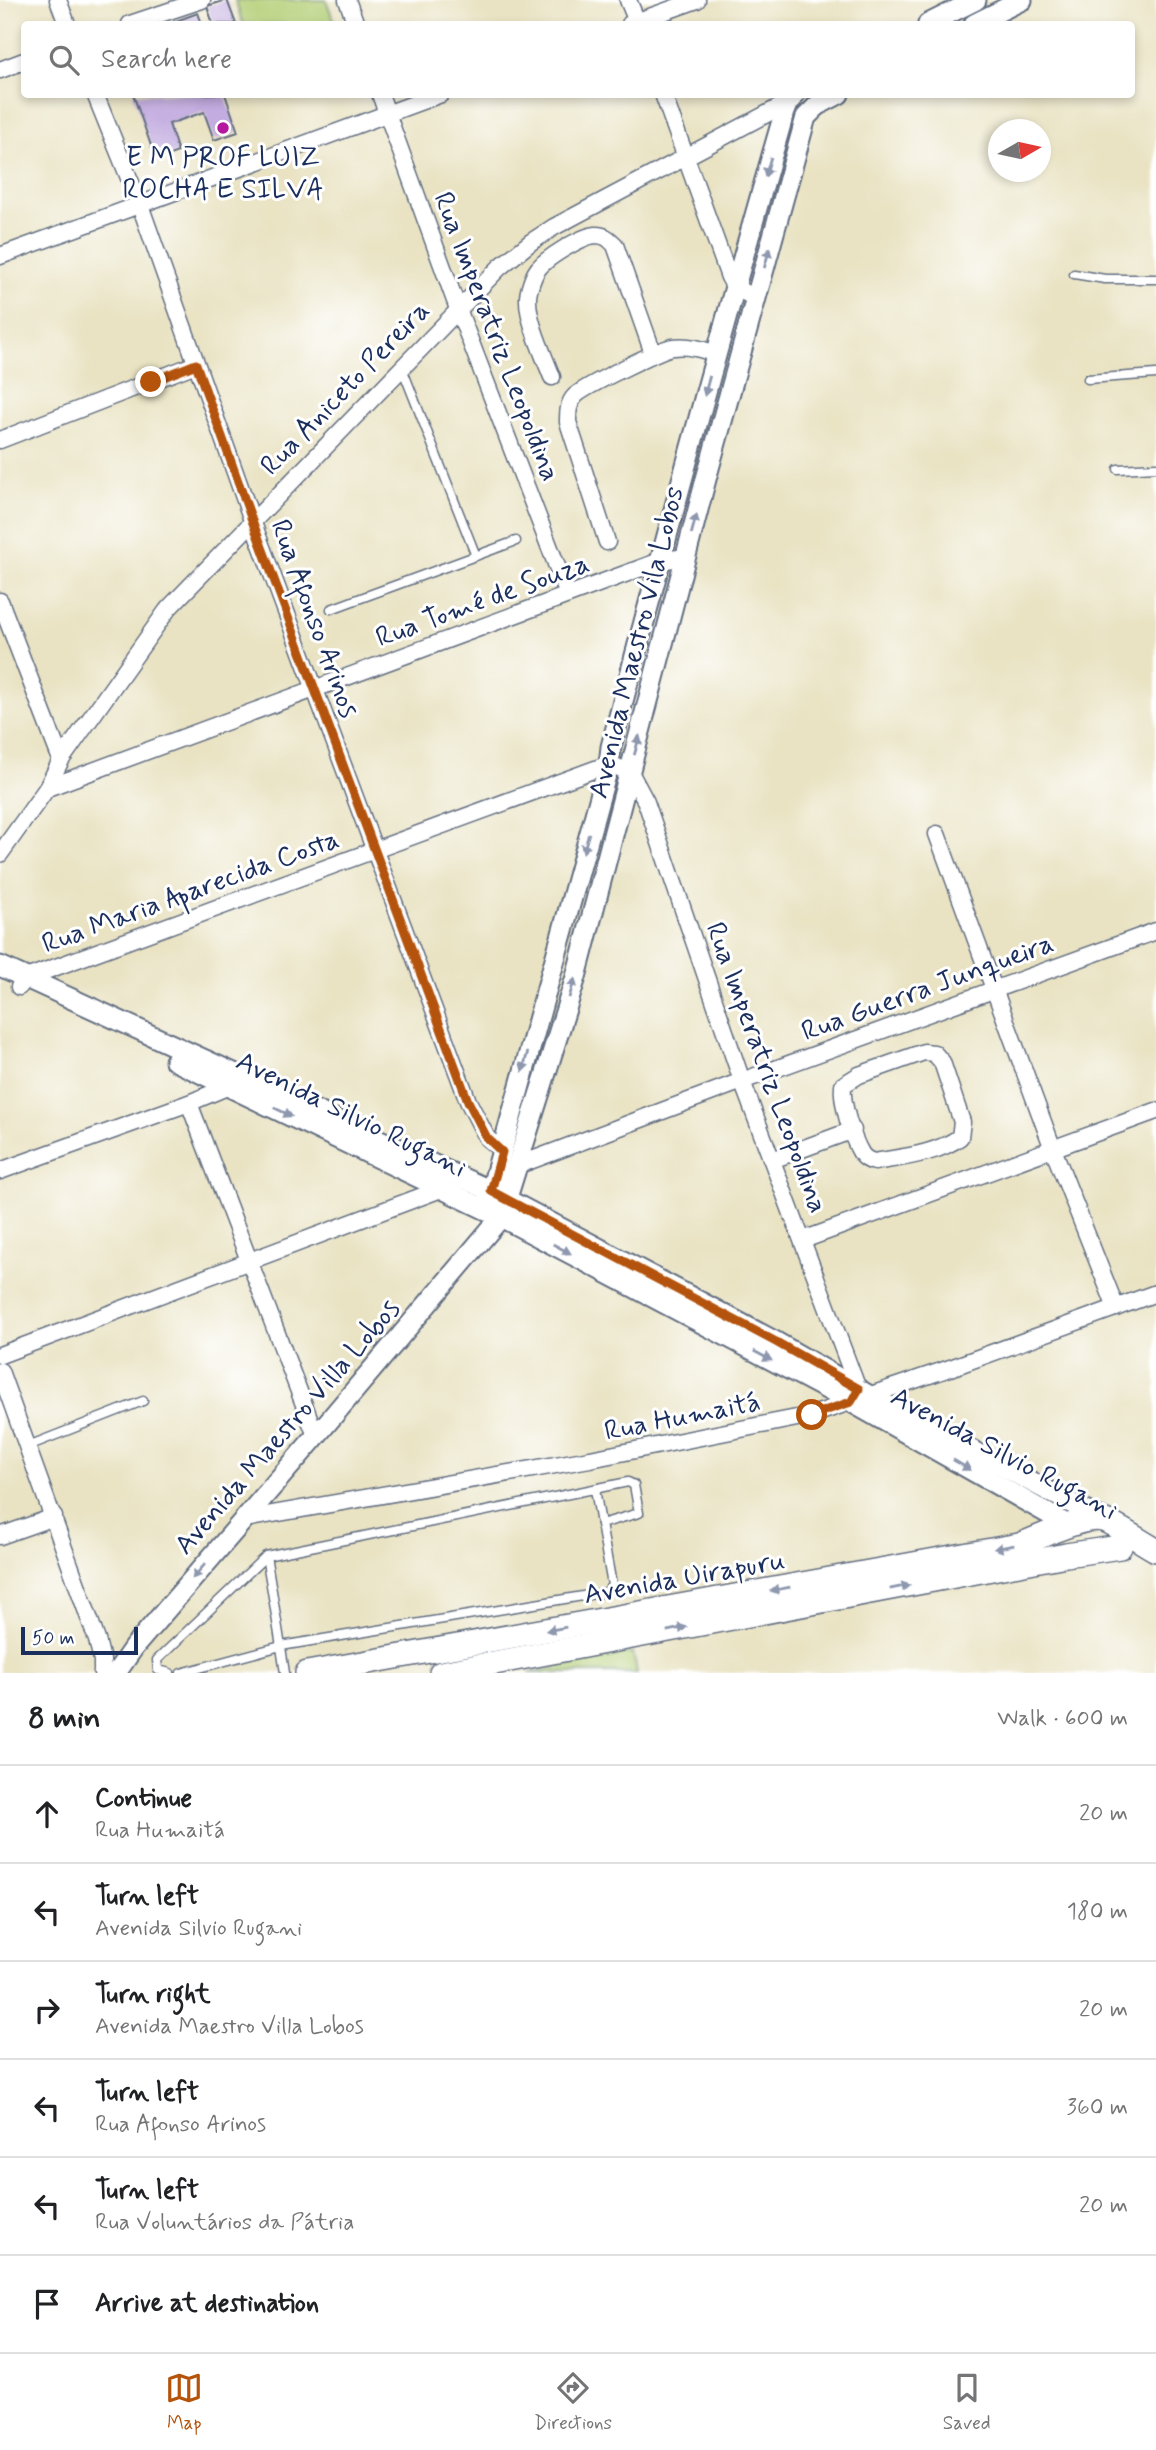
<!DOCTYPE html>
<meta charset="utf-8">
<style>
:root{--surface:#fff;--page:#f6f6f6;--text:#202124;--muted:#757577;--line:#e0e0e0;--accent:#b45309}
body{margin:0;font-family:Mynerve,sans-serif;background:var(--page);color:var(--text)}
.compass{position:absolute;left:988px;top:119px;width:63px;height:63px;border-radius:50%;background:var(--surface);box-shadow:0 4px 10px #0003;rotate:81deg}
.scale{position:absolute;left:21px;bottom:18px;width:117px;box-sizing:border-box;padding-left:7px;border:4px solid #1b2f5e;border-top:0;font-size:19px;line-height:24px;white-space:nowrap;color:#1b2f5e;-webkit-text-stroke:5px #fff;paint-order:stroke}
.stop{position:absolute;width:21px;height:21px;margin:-16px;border:5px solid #b45309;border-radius:50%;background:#fff}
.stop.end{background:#b45309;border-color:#fff;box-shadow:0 2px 7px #0008}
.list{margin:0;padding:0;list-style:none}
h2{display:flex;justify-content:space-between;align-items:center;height:91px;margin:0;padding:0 28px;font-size:30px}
h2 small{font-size:23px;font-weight:400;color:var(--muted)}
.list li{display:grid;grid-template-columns:46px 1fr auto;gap:21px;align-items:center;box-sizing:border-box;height:98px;padding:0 28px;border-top:2px solid var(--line)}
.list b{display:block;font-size:26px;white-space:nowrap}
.list p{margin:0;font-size:23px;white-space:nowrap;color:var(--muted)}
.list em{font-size:23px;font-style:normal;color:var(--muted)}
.icon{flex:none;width:38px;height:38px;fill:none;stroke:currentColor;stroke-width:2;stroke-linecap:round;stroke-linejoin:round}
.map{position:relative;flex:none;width:1156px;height:1673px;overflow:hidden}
.search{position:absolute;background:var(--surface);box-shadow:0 4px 10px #0003;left:21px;right:21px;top:21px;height:77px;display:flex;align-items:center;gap:18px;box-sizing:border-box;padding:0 24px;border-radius:7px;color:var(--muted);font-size:26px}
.sheet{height:679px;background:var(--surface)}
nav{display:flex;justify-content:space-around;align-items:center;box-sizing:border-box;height:98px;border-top:2px solid var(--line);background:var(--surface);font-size:19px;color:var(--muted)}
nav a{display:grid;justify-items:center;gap:4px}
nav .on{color:var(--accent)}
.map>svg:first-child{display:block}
.green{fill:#b2ce74;stroke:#667e69;stroke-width:2}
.building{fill:#c3ace0}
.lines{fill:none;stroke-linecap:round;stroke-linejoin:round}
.service-casing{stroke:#636e81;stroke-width:11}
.minor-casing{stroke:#636e81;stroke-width:19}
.tertiary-casing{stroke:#636e81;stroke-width:23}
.secondary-casing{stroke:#636e81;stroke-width:26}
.service{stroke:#fff;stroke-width:8}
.minor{stroke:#fff;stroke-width:16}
.tertiary{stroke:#fff;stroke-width:19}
.secondary{stroke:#fff;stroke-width:23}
.oneway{fill:#8d97ae}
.route{stroke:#b45309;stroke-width:9}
.poi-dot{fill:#b5179e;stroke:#fff;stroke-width:2.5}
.labels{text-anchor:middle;stroke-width:6;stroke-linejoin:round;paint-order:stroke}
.poi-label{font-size:28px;fill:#1b2f5e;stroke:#fff}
.street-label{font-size:28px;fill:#1b2f5e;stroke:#fff}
</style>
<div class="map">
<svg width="1156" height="1673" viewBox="0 0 1156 1673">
<rect width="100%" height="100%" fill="#fff"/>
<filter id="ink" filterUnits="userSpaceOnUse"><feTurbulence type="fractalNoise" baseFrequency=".0143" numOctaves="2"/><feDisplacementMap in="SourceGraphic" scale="14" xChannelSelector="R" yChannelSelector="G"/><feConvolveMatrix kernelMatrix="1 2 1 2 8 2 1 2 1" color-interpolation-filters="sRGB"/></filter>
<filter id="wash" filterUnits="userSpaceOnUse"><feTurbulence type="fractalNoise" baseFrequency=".00686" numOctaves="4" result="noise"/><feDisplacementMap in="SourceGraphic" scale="28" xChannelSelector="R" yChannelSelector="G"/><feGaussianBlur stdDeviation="1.57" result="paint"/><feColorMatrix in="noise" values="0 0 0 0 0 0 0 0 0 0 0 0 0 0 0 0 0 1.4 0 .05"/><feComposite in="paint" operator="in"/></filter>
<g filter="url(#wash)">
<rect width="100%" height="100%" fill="#e9e3c3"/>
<g class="green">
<path d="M235,0h91l9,24h-92z"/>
<path d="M633,1652l4,21h-108z"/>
</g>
<g id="blocks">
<g class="building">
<path d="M227,0l9,24h-23l-6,-18z"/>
<path d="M198,13l4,11h-28l-1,-2z"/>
<path d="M133,94h92l13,38 -24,8 -10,-28 -35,12 9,28 -22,8z"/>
</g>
</g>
</g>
<g filter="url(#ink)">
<use href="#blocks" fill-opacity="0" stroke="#636e81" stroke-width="2"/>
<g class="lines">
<defs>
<g id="service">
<path d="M1074,274l31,5h51"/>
<path d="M402,368l74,188"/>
<path d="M1088,379l68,-5"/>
<path d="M1118,469l38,-2"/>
<path d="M331,609l185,-68"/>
<path d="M28,1446l115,-45"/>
<path d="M595,1489l6,35"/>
<path d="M170,1673l-12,-3 -1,-10 109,-104"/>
<path d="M181,1673l100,-27 326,-54 5,-7 -11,-61 38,-11 -5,-28 -6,-3 -362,74c7,39 13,78 19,117"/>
</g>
<g id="minor">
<path d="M58,0l9,24"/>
<path d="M347,0l9,24"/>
<path d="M628,0l10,24"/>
<path d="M130,24l72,-24"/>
<path d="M630,24l67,-24"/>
<path d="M0,70l24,-9"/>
<path d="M95,94l45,111 113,318 215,578 19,37 15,13"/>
<path d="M380,94l78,215 110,286"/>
<path d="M663,94l66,183 5,9 22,13"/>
<path d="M0,256l441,-162"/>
<path d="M552,377c-8,-21 -25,-57 -24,-79 0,-7 5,-21 8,-26 7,-13 46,-36 60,-37 9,0 13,4 19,10l38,108"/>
<path d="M0,440l196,-76"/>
<path d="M607,542l-39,-120c0,-9 0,-19 7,-26 7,-8 87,-48 98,-49 16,-2 28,2 43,7"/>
<path d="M0,601l61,159"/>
<path d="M47,788l613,-227 25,-4"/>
<path d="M937,834l116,315 63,159"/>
<path d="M0,854l47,-66 14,-28 107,-151 332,-342 31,-25 23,-15 235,-125"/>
<path d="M19,987l7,-9 583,-214 21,8 16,30 96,279 116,308 -2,5"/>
<path d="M924,1052l10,1 8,9 20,60 -2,15c-23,17 -57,20 -85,25 -6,-1 -11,-4 -14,-9 -9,-15 -20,-51 -18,-68l16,-10z"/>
<path d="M189,1103l127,333"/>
<path d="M772,1160l81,-30"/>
<path d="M519,1165l223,-84 414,-150"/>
<path d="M0,1171l189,-68 45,-19"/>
<path d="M803,1240l353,-129"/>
<path d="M0,1355l441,-166"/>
<path d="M0,1371l97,269 5,20v13"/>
<path d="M244,1519l346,-60 222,-44 141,-48 203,-74"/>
<path d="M0,1536l54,-19"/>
</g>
<g id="tertiary">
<path d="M928,24l48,-24"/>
<path d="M974,24l48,-24"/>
<path d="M0,966l491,225 285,151 94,54 233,124"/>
<path d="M175,1061l326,156 350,185 217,123"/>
<path d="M488,1201l121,-437 2,-17c55,-210 112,-421 172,-630l6,-15 6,-8"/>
<path d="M116,1673l18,-26 182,-211 185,-219 75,-240 130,-498 100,-362 12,-12 21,-11"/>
</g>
<g id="secondary">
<path d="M307,1673l712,-128c20,-7 64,-30 84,-25 10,3 42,24 53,30"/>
<path d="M441,1673l625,-118 54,-8"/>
</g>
</defs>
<use href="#service" class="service-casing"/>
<use href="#minor" class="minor-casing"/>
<use href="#tertiary" class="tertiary-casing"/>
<use href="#secondary" class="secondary-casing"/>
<use href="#service" class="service"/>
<use href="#minor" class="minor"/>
<use href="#tertiary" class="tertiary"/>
<use href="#secondary" class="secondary"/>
</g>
<defs><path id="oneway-solid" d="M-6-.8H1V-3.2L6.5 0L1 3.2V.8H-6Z" transform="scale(1.75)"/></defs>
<g class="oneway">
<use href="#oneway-solid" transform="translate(768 167) rotate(106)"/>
<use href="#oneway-solid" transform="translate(767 258) rotate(-75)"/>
<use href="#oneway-solid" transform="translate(707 386) rotate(105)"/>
<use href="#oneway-solid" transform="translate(694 524) rotate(-75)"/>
<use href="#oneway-solid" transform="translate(637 745) rotate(-75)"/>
<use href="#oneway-solid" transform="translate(586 843) rotate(106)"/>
<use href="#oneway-solid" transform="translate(572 988) rotate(-73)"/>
<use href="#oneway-solid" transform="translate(525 1062) rotate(105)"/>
<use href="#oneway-solid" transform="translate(283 1112) rotate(26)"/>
<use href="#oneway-solid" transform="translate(562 1249) rotate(28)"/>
<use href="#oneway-solid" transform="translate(763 1356) rotate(28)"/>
<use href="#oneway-solid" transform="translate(962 1465) rotate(30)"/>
<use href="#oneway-solid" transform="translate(1004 1547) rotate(170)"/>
<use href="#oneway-solid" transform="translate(199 1571) rotate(131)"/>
<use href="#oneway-solid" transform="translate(900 1587) rotate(-11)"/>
<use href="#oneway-solid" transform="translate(780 1589) rotate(170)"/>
<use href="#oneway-solid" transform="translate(556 1629) rotate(170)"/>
<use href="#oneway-solid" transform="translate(677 1629) rotate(-11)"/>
</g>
</g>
<g class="lines" filter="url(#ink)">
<path class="route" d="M151,382l45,-18 57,159 215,578 19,37 15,14 -11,39 285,151 83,47 -8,13 -39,13"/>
</g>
<circle class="poi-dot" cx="223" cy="128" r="7"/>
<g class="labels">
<g class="poi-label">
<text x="223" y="166">E M PROF LUIZ<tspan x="223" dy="32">ROCHA E SILVA</tspan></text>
</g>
<g class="street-label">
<text transform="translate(498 336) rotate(69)" y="10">Rua Imperatriz Leopoldina</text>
<text transform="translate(344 387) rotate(-46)" y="10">Rua Aniceto Pereira</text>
<text transform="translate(482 599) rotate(-20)" y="10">Rua Tomé de Souza</text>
<text transform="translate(316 618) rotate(70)" y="10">Rua Afonso Arinos</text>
<text transform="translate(635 642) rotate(-76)" y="10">Avenida Maestro Vila Lobos</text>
<text transform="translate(190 890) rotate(-20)" y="10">Rua Maria Aparecida Costa</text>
<text transform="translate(927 986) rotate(-20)" y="10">Rua Guerra Junqueira</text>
<text transform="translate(768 1067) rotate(70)" y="10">Rua Imperatriz Leopoldina</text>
<text transform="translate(352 1113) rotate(26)" y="10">Avenida Silvio Rugani</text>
<text transform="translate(682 1415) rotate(-11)" y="10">Rua Humaitá</text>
<text transform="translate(286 1426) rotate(-49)" y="10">Avenida Maestro Villa Lobos</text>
<text transform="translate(1005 1452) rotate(28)" y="10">Avenida Silvio Rugani</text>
<text transform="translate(684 1576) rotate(-10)" y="10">Avenida Uirapuru</text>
</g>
</g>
</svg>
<svg class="compass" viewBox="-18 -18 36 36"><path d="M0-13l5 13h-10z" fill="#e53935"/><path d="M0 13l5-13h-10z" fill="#757577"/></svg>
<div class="scale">50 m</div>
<div class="stop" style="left:812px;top:1415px"></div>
<div class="stop end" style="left:151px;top:382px"></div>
<div class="search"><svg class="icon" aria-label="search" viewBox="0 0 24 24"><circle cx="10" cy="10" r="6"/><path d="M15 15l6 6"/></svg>Search here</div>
</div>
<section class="sheet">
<h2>8 min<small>Walk · 600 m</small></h2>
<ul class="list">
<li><svg class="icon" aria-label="ahead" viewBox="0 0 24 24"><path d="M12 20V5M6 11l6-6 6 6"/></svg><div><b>Continue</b><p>Rua Humaitá</p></div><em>20 m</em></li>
<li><svg class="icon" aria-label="left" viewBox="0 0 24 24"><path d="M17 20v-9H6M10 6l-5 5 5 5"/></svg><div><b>Turn left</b><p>Avenida Silvio Rugani</p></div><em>180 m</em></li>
<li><svg class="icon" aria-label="right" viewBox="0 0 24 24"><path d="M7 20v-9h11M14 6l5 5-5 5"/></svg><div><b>Turn right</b><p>Avenida Maestro Villa Lobos</p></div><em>20 m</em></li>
<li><svg class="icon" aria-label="left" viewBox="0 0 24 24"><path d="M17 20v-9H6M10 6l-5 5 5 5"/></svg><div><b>Turn left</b><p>Rua Afonso Arinos</p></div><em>360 m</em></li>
<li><svg class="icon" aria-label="left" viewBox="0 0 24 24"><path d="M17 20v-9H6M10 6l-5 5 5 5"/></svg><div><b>Turn left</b><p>Rua Voluntários da Pátria</p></div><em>20 m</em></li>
<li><svg class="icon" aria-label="arrive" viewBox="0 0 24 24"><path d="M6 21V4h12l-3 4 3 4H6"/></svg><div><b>Arrive at destination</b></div></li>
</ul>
</section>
<nav>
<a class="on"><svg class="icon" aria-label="map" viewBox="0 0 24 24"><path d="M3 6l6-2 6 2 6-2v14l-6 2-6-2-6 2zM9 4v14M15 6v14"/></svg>Map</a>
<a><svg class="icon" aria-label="directions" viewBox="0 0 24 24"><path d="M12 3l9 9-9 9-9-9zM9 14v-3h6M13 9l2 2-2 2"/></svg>Directions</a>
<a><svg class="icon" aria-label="saved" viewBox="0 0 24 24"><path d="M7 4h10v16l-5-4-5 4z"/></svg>Saved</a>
</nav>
